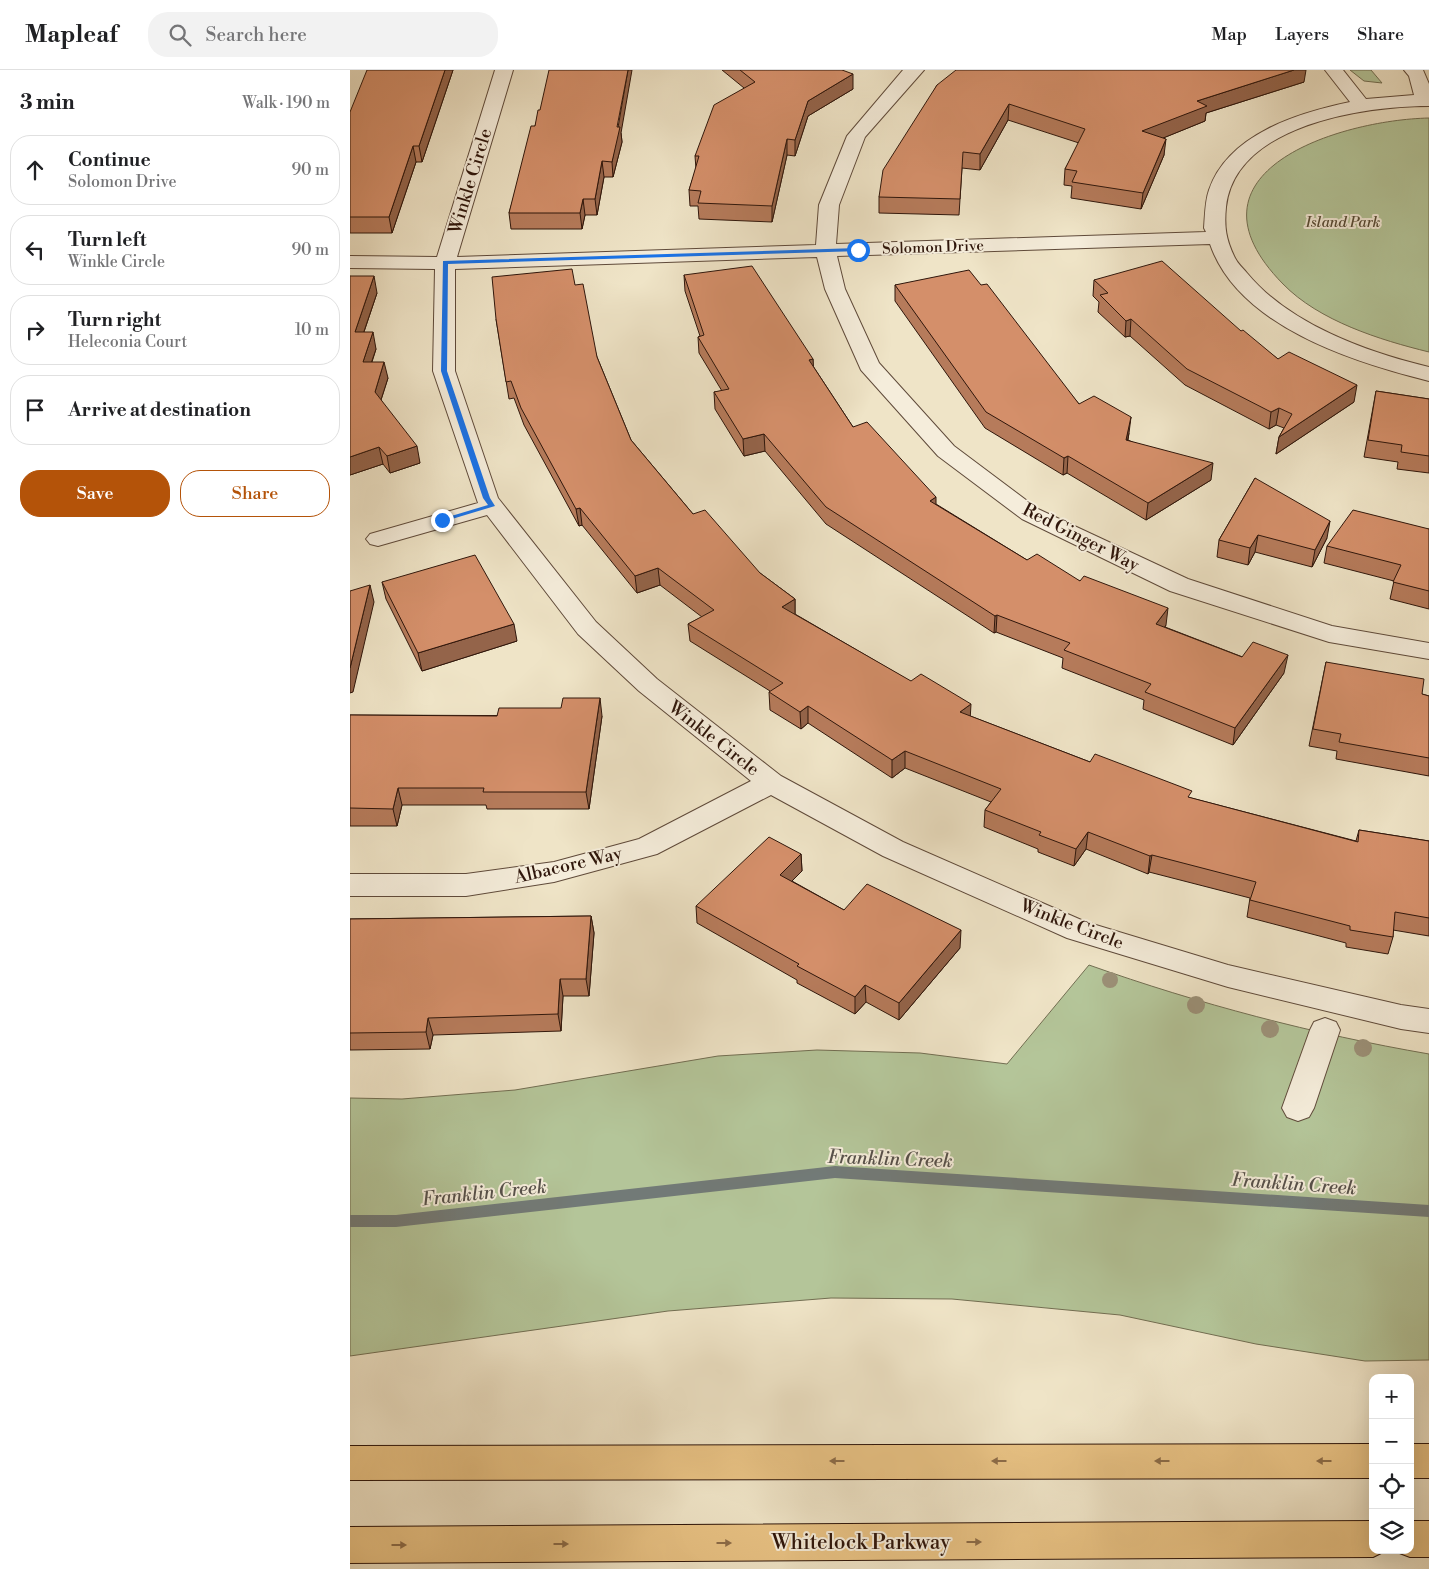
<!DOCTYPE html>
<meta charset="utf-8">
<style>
:root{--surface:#fff;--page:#f2f2f2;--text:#202124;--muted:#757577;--line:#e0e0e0;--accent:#b45309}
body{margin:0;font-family:"Libre Bodoni",serif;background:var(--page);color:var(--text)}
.controls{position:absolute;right:15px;bottom:15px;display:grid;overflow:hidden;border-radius:10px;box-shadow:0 5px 20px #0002}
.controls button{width:45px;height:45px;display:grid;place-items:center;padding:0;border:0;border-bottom:1px solid var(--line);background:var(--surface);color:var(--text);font:25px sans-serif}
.stop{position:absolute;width:15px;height:15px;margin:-11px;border:4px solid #1a73e8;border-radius:50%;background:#fff}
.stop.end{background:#1a73e8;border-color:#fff;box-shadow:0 1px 5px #0008}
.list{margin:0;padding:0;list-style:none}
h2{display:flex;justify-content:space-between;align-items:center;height:65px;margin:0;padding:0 20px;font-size:21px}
h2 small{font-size:16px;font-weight:400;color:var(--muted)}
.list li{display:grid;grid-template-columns:32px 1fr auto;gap:15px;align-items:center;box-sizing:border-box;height:70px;margin:0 10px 10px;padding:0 10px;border:1px solid var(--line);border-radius:20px}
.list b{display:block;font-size:19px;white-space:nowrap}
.list p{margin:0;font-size:16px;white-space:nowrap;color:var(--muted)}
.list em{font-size:16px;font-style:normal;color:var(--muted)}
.actions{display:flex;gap:10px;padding:15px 20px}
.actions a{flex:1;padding:11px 0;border:1px solid var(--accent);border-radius:20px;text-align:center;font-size:18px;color:var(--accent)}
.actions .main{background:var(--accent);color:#fff}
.icon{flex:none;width:28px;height:28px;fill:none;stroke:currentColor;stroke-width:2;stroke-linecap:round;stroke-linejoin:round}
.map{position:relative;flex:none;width:1079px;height:1499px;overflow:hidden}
header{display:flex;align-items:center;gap:30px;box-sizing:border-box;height:70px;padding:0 25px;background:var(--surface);border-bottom:1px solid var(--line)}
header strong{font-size:24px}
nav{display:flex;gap:28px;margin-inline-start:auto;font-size:18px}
.search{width:350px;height:45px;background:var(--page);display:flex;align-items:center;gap:12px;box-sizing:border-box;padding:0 18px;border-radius:20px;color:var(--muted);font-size:19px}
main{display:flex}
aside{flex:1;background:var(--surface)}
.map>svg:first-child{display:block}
.green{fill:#b4c599;stroke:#726e52}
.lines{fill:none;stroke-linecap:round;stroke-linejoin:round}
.stream{fill:#727a77;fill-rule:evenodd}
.minor-casing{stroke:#5f4a3a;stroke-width:2}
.major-casing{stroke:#2f160b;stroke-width:2}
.minor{fill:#f5eddb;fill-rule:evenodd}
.major{fill:#e8c284;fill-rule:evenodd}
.tree{fill:#9b9077}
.wall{fill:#b67b5b;stroke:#2f160b}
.shaded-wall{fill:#94644a;stroke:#2f160b}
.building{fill:#d48f6a;stroke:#2f160b}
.oneway{fill:#8c6c48}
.route{fill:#1a73e8}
.labels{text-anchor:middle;stroke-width:4;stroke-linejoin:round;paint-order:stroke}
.far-park-label{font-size:15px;font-style:italic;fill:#574b36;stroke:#f5eddb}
.far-street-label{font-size:15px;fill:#2f160b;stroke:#f5eddb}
.street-label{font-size:18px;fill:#2f160b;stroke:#f5eddb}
.water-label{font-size:19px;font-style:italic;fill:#56504a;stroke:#f5eddb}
.near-street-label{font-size:21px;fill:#2f160b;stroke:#f5eddb}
</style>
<header>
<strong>Mapleaf</strong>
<div class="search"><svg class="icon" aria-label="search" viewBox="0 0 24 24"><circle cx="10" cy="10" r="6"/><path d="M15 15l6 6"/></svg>Search here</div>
<nav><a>Map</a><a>Layers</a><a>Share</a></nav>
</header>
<main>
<aside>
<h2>3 min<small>Walk · 190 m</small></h2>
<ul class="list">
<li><svg class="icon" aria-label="ahead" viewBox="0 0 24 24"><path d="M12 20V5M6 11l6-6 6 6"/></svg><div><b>Continue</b><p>Solomon Drive</p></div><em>90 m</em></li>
<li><svg class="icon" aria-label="left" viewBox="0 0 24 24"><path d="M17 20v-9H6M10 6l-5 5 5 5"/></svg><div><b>Turn left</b><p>Winkle Circle</p></div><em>90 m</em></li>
<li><svg class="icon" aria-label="right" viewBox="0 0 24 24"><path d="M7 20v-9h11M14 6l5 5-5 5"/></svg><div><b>Turn right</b><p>Heleconia Court</p></div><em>10 m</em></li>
<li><svg class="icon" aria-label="arrive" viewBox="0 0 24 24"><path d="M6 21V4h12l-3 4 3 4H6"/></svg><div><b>Arrive at destination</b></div></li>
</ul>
<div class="actions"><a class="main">Save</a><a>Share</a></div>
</aside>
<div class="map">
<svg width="1079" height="1499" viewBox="0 0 1079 1499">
<rect width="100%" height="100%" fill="#efe4c7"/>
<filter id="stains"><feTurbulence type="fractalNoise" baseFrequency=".004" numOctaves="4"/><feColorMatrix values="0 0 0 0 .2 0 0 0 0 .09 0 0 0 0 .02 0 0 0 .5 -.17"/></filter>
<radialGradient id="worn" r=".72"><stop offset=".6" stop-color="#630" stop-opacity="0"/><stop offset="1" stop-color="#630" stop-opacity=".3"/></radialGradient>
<g class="green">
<path d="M1000,0h21l11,13 -18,-2z"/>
<path d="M1079,48v234c-49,-12 -110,-31 -146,-68 -110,-112 56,-164 146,-166z"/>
<path d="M739,895c110,39 224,69 340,89v306l-64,1 -109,-17 -136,-29 -168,-16 -121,-1 -163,13 -318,45v-258l52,1 113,-9 203,-34 99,-6 103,3 87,11z"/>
</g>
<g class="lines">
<path class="stream" d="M485,1096l594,39v12l-594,-39 -439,49h-46v-12h46z"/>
<defs>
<g id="minor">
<path d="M145,0h18l-56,187 359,-12 3,-40 28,-69 56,-66h21l-59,67 -26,68 -3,39 370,-12 -2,-4c1,-12 1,-27 5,-38 19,-56 89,-77 141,-88l-25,-32h18l23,29 48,-4 -5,-19 -5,-6h19l6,14v22c-66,0 -194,19 -203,101 -2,20 0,33 9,51 3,6 8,10 12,15 42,51 119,79 182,94v14c-76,-19 -191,-55 -219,-137l-373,12 8,33 34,74 75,83 84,63 150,70 144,47 97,17v16l-100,-17 -159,-51 -148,-72 -84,-63 -77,-86 -36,-81 -8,-32 -362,12v102l43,127 98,124 61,57 124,97 122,66 183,80 142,43 173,40 28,4v24l-28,-4 -173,-42 -161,-49 -184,-82 -112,-61 -114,59 -103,28 -88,14h-116v-22h116l88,-12 85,-23 112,-58 -112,-90 -61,-57 -91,-119 -109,31 -8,-2 -4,-5 4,-5 108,-31 -45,-132 2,-102 -85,-1v-12l87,1z"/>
<path d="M975,948l11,4 4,8 -26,78 -5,9 -11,4 -11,-4 -5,-9 28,-78 4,-8z"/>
</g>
<g id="major">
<path d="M1023,1374v34l-1023,2v-34z"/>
<rect x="1060" y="1374" width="19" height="34"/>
<path d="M1023,1451v29h14l-14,7 -1023,6v-36z"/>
<path d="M1060,1451h19v36h-19l-13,-5 13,-2z"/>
</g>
</defs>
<use href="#minor" class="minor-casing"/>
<use href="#major" class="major-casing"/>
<use href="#minor" class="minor"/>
<use href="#major" class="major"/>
</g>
<g class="tree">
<circle cx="760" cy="910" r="8"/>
<circle cx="846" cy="935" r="9"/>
<circle cx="920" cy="959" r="9"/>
<circle cx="1013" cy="978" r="9"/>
</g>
<g class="wall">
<path d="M103,0l-31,92h-6l-24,71h-42v-121z"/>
<path d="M372,0h120l11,19 -45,27 -13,40 -8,-1 -15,67 -73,-3 -1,-13h-8l-1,-16 7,-21 -1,-13 49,-68z"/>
<path d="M954,12l-98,31 -1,8 -42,17 1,17 -23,54 -70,-11 1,-12 -8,-1 1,-16 14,-26 -71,-23 -28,50 -18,-2 -3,47 -80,-2v-16l58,-112z"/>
<path d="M190,40l81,23 1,9 -9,35h-9l-7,38h-12l-3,14h-71l-2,-16 26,-87z"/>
<path d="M334,205l129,84v7l40,61 83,77 91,56 53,21 86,44 -1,2 119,46 -51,72 -90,-36 1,-9 -82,-32 1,-10 -67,-26 -2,1 -168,-109 -61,-73 -21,5 -29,-47 -1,-17 8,-1 -23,-38 -1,-16 2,-1 -15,-45z"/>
<path d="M0,206l27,17 -13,39 12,17 -4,13 16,16 -7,22 39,63 -30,10 -7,-9 -33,11z"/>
<path d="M744,210l147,51 37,28 76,43 -78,52 3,-17 5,-9 -8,-3 -7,4 -84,-44 -55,-49 -5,1 -27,-25 1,-10 -6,-6z"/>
<path d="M225,215l22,72 34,83 62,74 67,59 35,26v15l175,102 120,46 101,36 165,43 3,-11 70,11v95l-36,-6v7l-5,17 -42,-7v-4l-99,-26 3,-19 -101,-26 -1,2 -62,-25 -12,17 -36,-14v-3l-54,-22 1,-17 6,-8 -86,-34 -13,10 -84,-55 -7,6 -31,-19 -1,-18 1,-1 -80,-50 -2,-17 14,-7 -42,-32 -23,8 -55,-68 -3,1 -55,-101 -10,-27 -5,1 -13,-80z"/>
<path d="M545,215h86l98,119 50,29 -1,7 83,40 -65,40 -79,-47 -4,2 -78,-47 -90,-127z"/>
<path d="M1026,321l53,8v74l-32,-4 1,-7 -34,-5z"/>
<path d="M905,408l72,60 -15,29 -57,-15 -7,13 -31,-8 2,-17z"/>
<path d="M1079,459v80l-39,-10 4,-18 -70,-18 3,-17z"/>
<path d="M32,512l135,59 -95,30 -36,-72z"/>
<path d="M976,592l96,32 7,2v80l-93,-17 1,-8 -28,-5z"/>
<path d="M0,645l252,1 -13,93h-102l-1,-4h-84l-5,21h-47z"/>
<path d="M451,784l1,17 -10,10 52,29 116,38 -61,72 -33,-18 -11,12 -58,-31v-3l-100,-57 -1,-17z"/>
<path d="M241,846l3,17 -5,63h-26l-2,35 -128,4 -3,14 -80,1v-131z"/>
</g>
<g class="shaded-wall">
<path d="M95,0h8l-31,92 -3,-16z"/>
<path d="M278,0h4l-11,63 1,9 -9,35 -1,-15z"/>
<path d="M944,0h12l-2,12 -98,31 -1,8 -64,26 1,-16 55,-30z"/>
<path d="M503,4v15l-45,27 -13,40v-16l13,-39z"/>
<path d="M659,34l-1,16 -28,50v-16z"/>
<path d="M437,69v16l-15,67v-16z"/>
<path d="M816,69l-2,16 -23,54 2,-16z"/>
<path d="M63,76l3,16 -24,71 -3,-16z"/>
<path d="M252,91l2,16 -7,38 -2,-16z"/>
<path d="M233,129l2,16 -3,14 -2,-16z"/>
<path d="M24,206l3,17 -19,56 -3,-17z"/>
<path d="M781,249l-1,17 -5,1 1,-16z"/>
<path d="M23,262l3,17 -10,29 -3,-16z"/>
<path d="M463,289l1,17 -5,-16z"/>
<path d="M34,292l4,16 -10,31 -3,-17z"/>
<path d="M1007,315l-3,17 -78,52 3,-17z"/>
<path d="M929,338l-3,17 -7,4 2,-17z"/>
<path d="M781,347l-2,16 -5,23 2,-16z"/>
<path d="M414,364l1,17 -21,5 -1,-17z"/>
<path d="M67,376l3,17 -30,10 -3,-17z"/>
<path d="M29,377l4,17 -33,11v-18z"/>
<path d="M718,386l-1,17 -4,2 1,-17z"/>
<path d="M863,393l-2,17 -65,40 2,-17z"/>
<path d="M586,427v17l-6,-13z"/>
<path d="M230,438l2,17 -3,1 -3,-17z"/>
<path d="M980,451l-3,17 -15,29 3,-17z"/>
<path d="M908,465l-3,17 -7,13 2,-17z"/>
<path d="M308,498l2,17 -23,8 -2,-17z"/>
<path d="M20,515l4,17 -21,90 -3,1v-25z"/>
<path d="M445,529v18l-13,-10z"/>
<path d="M818,538l-2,17 -12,16 2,-17z"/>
<path d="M647,545l-1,17 -2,1 1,-17z"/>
<path d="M164,554l3,17 -95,30 -4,-18z"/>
<path d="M938,585l-4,18 -51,72 2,-17z"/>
<path d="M250,628l2,18 -13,93 -3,-17z"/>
<path d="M621,634l-1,17 -10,-9z"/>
<path d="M458,636v17l-7,6 -1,-17z"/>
<path d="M555,681v17l-13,10v-18z"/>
<path d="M48,718l4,17 -5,21 -4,-17z"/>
<path d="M738,762l-2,17 -12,17 2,-17z"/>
<path d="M451,784l1,17 -21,21 -1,-17z"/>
<path d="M802,785l-3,17 -1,2 2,-18z"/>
<path d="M241,846l3,17 -5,63 -3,-17z"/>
<path d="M611,860l-1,18 -61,72v-17z"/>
<path d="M210,909l3,17 -2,35 -3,-17z"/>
<path d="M515,915l1,17 -11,12v-17z"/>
<path d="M78,948l5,17 -3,14 -4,-17z"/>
</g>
<g class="building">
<path d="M17,0h78l-26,76h-6l-24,71h-39v-105z"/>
<path d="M199,0h79l-11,57h3l-8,35 -10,-1 -7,38h-12l-3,14h-71l22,-87h4l3,-16h2z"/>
<path d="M390,0h102l11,4 -45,27 -13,39 -8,-1 -15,67 -74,-3 3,-12 -12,-1 10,-34h-4l19,-51 41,-23z"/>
<path d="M606,0h338l-97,31 10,5 -65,25 24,8 -23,54 -71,-11 5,-11 -12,-2 20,-40 -76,-25 -29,50 -17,-2 -3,47 -81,-2 4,-27 54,-85z"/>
<path d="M812,191l79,70 2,-1 35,29 11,-7 68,33 -78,52 13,-23 -13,-6 -8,4 -84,-43 -56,-50 -5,2 -26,-26 8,-2 -14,-13z"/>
<path d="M402,196l61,93 -4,1 44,67 14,-5 69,75 -6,4 97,59 10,-6 43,27 4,-5 84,32 -12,16 86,33 11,-15 35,13 -53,73 -90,-36 6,-8 -87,-34 6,-7 -73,-28 -2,1 -169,-109 -62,-73 -21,5 -29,-47 15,-3 -31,-52 6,-2 -20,-60z"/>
<path d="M222,199l3,16 8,-1 14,73 34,83 62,74 12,-4 55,63 35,26 -13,8 129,74 10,-7 50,30 -11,8 130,50 5,-8 97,37 -4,6 170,45 1,-12 70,11v77l-34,-6 -2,25 -43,-7v-4l-100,-26 6,-18 -104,-27 -2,1 -62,-24 -12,17 -37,-14 2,-3 -56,-22 16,-21 -96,-38 -13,9 -84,-54 -8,6 -31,-20 14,-9 -95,-59 26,-14 -56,-42 -23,8 -55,-68 -4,1 -55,-101 -10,-27 -5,1 -10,-63 -4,-42z"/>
<path d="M619,200l12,15 6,-1 92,120 15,-8 37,21 -5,23 87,23 -65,40 -80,-47 -4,2 -78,-46 -91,-127z"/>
<path d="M0,206h24l-19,56h18l-10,30h21l-9,30 42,54 -30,10 -8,-9 -29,10z"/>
<path d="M1026,321l53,8v57l-28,-4 1,-7 -34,-5z"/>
<path d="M905,408l75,43 -15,29 -57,-15 -8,13 -31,-8z"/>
<path d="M1003,440l76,19v62l-36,-9 8,-17 -74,-19z"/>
<path d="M125,485l39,69 -96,29 -36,-71z"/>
<path d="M20,515l-20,83v-77z"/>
<path d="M976,592l98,17 -2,15 7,2v62l-90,-16 2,-8 -28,-5z"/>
<path d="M213,628h37l-14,94h-103l1,-4h-86l-5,21 -43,-1v-93l147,1 2,-8h62z"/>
<path d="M419,767l32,17 -21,21 64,35 23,-26 94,46 -62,73 -34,-18 -10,12 -58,-31 2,-2 -103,-58z"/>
<path d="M241,846l-5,63h-26l-2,35 -130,4 -2,14 -76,1v-114z"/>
</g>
<defs><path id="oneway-solid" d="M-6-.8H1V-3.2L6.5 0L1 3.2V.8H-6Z" transform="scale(1.25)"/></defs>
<g class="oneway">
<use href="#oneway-solid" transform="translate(487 1391) rotate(180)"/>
<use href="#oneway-solid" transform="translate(649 1391) rotate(180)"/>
<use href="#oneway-solid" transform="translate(812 1391) rotate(180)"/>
<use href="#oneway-solid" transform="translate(974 1391) rotate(180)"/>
<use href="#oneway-solid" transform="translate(624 1472)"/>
<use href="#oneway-solid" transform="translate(374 1473)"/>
<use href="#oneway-solid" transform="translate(211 1474)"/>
<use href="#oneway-solid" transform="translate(49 1475)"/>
</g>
<path class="route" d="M508,178l3,3 -413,13 -1,107 43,127 5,8 -53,16 -4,-2 50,-15 -5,-7 -42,-127 2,-110z"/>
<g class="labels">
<g class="far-park-label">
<text x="993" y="157">Island Park</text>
</g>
<g class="far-street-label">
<text transform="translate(583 177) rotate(-2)" y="5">Solomon Drive</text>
</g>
<g class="street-label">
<text transform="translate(120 111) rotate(-73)" y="6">Winkle Circle</text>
<text transform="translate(731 467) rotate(27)" y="6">Red Ginger Way</text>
<text transform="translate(364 668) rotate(38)" y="6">Winkle Circle</text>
<text transform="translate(218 795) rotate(-13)" y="6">Albacore Way</text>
<text transform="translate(722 854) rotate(21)" y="6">Winkle Circle</text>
</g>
<g class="water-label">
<text transform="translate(540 1088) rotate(2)" y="7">Franklin Creek</text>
<text transform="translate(944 1113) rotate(4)" y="7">Franklin Creek</text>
<text transform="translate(134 1122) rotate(-6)" y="7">Franklin Creek</text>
</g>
<g class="near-street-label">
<text x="511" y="1479">Whitelock Parkway</text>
</g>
</g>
<rect width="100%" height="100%" filter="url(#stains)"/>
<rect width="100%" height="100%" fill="url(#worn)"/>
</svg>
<div class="controls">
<button>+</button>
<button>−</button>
<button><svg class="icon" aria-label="locate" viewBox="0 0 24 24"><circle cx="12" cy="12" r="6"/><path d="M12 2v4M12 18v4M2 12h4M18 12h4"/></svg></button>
<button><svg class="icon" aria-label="layers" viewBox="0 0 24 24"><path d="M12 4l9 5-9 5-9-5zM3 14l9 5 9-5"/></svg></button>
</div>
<div class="stop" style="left:508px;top:180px"></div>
<div class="stop end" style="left:92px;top:450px"></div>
</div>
</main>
